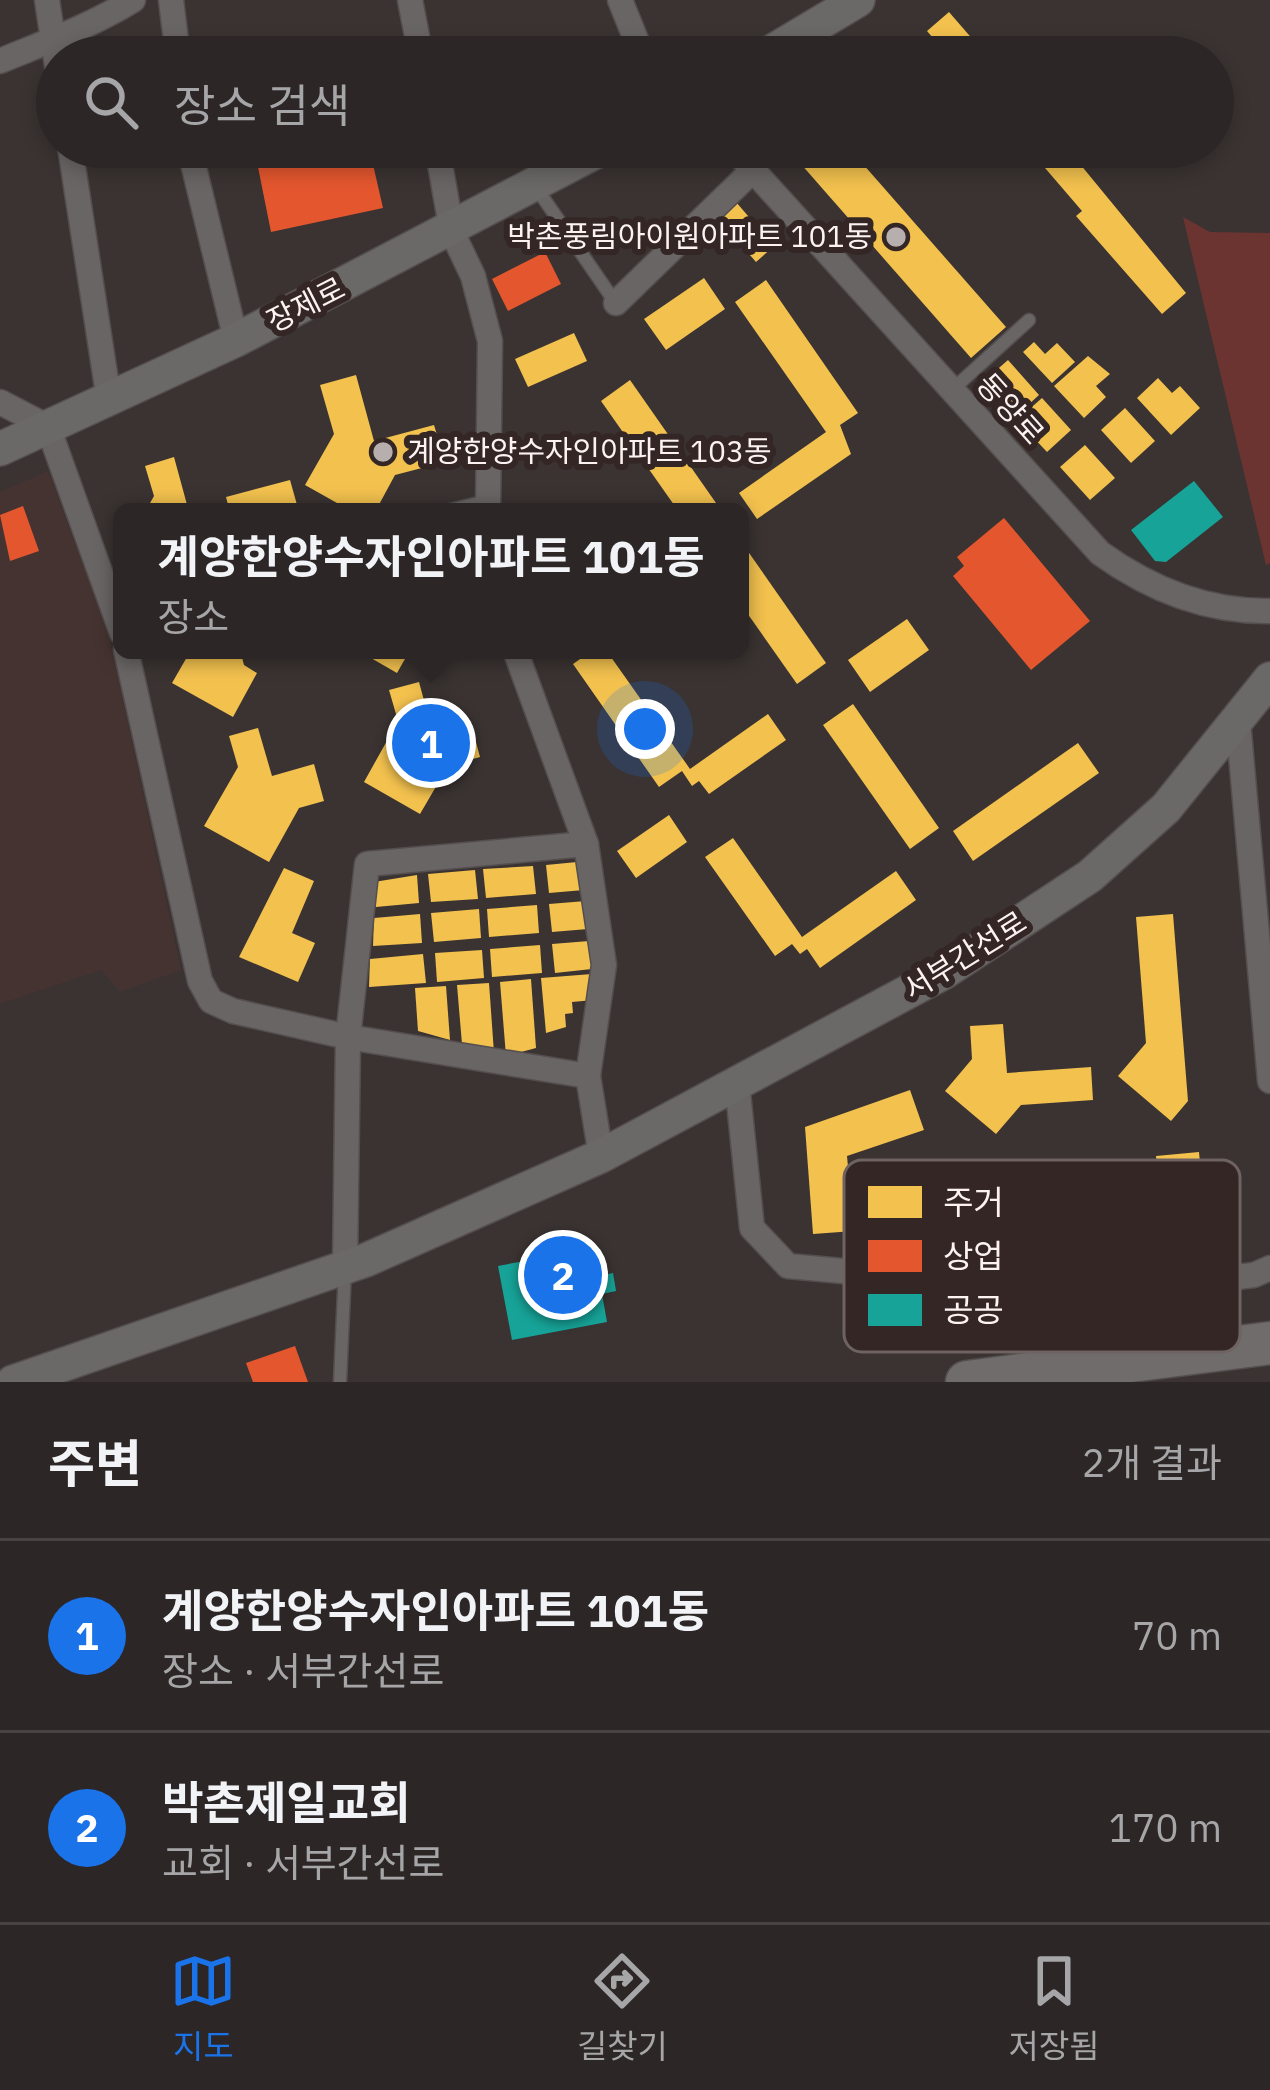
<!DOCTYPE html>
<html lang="ko">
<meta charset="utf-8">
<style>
:root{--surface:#2c2626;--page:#342e2e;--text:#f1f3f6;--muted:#a6a5a7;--line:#484343;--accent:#1a73e8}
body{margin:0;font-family:"IBM Plex Sans","Noto Sans KR",sans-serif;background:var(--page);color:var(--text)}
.you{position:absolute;left:645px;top:729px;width:42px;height:42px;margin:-30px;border:9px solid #fff;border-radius:50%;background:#1a73e8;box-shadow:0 0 0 18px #1a73e833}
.badge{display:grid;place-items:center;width:78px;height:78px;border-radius:50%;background:var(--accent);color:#fff;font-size:39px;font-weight:700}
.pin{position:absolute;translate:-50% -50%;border:6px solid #fff;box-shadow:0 3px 12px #0006}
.popup{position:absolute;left:113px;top:503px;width:636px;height:156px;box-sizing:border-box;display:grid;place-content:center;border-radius:18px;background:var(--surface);filter:drop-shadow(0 3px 9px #0005);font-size:39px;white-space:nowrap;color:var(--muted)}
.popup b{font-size:45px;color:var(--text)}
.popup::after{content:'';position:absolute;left:50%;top:100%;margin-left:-24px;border:24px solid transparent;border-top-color:var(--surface)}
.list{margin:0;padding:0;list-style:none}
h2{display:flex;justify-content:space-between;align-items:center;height:156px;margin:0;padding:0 48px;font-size:51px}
h2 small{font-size:39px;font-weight:400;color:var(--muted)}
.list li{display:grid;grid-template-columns:78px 1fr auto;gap:36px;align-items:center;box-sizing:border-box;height:192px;padding:0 48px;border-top:3px solid var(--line)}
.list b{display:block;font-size:45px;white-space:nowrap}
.list p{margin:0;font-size:39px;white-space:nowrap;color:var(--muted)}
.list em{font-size:39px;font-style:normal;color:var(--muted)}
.icon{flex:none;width:66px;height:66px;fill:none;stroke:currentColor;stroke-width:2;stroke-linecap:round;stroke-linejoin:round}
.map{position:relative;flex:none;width:1270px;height:1382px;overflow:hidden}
.search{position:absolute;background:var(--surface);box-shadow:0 6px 18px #0003;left:36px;right:36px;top:36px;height:132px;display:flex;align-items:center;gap:30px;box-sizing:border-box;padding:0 42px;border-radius:66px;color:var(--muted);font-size:45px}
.sheet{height:540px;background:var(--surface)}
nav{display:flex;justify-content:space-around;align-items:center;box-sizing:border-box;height:168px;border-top:3px solid var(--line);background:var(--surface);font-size:33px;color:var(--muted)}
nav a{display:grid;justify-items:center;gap:6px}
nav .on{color:var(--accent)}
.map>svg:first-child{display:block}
.built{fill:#453331}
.green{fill:#6c3431}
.homes{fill:#f2c14e}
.shops{fill:#e4572e}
.public{fill:#17a398}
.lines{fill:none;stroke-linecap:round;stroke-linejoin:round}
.lane-casing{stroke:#544f4e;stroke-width:15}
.street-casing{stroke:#544f4e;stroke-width:27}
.secondary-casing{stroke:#544f4e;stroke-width:36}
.highway-casing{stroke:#544f4e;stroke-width:45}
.lane{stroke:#6a6565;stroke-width:12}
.street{stroke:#6a6565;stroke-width:24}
.secondary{stroke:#6b6868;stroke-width:33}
.highway{stroke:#706c6c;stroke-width:42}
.poi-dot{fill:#b7afae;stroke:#332625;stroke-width:4.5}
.labels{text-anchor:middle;stroke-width:12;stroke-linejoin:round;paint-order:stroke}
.poi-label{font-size:30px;fill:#fbf2f1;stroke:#332625;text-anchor:end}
.street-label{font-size:30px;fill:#fbf2f1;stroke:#332625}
.key{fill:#332625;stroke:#6f6362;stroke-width:3}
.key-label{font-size:33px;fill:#fbf2f1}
</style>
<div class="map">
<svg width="1270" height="1382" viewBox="0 0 1270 1382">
<rect width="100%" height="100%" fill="#3a3332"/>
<path class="built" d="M48,471l60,161 73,338 -61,22 -19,-22 -101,34v-512z"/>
<path class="green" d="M1183,217l27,15 60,1v330l-4,2z"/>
<g class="homes">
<path d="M949,12l39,45h-39l-22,-26z"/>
<path d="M786,147h62l158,180 -35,31z"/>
<path d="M1027,147h39l120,146 -24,21 -86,-98 6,-5z"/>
<path d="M736,202l38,44 -18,16 -38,-44z"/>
<path d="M704,278l21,31 -59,41 -22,-31z"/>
<path d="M766,280l92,133 -18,12 11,29 -94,65 -18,-26 87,-61 -91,-130z"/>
<path d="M574,333l13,28 -59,26 -13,-28z"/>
<path d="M1034,342l11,12 12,-11 18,19 -23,21 -29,-31z"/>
<path d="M1088,356l22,18 -14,12 10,11 -22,21 -30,-32z"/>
<path d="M1008,360l31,35 -24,22 -25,-28 9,-8 -7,-7z"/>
<path d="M356,375l18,66 60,-16 11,37 -50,13 -20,37h-22l-48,-27 29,-51 -14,-49z"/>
<path d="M1158,378l14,15 8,-7 20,22 -29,27 -34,-37z"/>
<path d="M630,380l86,123 -12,9h-25l-78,-111z"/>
<path d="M1042,398l29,32 -24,22 -30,-32z"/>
<path d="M1125,408l30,33 -24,22 -30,-33z"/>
<path d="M1085,445l30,33 -25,22 -30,-33z"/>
<path d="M174,457l15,55h-44l9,-16 -9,-30z"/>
<path d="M290,480l9,32h-69l-4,-15z"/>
<path d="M740,540l86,123 -29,21 -57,-81z"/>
<path d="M907,619l22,31 -59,42 -22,-32z"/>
<path d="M191,650h49l4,15 13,8 -24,44 -61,-34z"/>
<path d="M357,650h53l-13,23z"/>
<path d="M593,650h13l84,119 78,-55 18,26 -77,54 -10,-13 -7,5 -10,-15 -23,16 -86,-123z"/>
<path d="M419,682l13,48 38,-10 10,37 -32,9 -28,48 -56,-32 34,-61 -9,-31z"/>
<path d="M853,704l86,124 -29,21 -87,-124z"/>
<path d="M258,728l14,48 42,-12 10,37 -25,7 -30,54 -65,-36 34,-59 -9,-31z"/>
<path d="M1078,743l21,30 -126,88 -20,-30z"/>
<path d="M669,815l18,27 -51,36 -19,-27z"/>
<path d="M733,838l69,99 94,-66 20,29 -96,68 -13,-19 -7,5 -8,-10 -17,12 -70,-99z"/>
<path d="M577,862l7,28 -35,3 -3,-28z"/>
<path d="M533,866l3,28 -50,4 -3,-29z"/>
<path d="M284,868l30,13 -22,52 23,10 -17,39 -59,-25z"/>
<path d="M475,870l3,29 -47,3 -3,-28z"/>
<path d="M417,875l2,28 -43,4 -2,-25z"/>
<path d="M586,901l2,28 -36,3 -3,-28z"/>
<path d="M537,905l2,28 -50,4 -2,-28z"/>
<path d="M479,909l2,29 -47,4 -3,-29z"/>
<path d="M420,914l2,29 -49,3 1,-28z"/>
<path d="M1173,914l15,187 -17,20 -53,-45 28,-33 -10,-126z"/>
<path d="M589,941l3,28 -37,4 -3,-29z"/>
<path d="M540,945l2,28 -50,4 -2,-28z"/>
<path d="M482,950l2,28 -47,4 -2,-29z"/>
<path d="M423,954l3,29 -57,4 1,-28z"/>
<path d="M592,974l2,26 -22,2 1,11 -8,1 1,13 -20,6 -5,-55z"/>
<path d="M531,979l5,69 -30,8 -6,-74z"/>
<path d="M489,983l5,70 -32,-9 -5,-59z"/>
<path d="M446,986l4,54 -32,-9 -3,-43z"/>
<path d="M1003,1024l4,49 84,-6 2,33 -72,5 -25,29 -51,-43 27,-32 -2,-33z"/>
<path d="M910,1090l14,40 -77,26 7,75 -41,3 -8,-107z"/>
<path d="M1199,1152l8,90 -43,4 -8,-90z"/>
<path d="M1008,1167l7,84 -33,3 -7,-84z"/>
</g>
<g class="shops">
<path d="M281,147h88l14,61 -112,24 -16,-80z"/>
<path d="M545,252l16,32 -53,27 -16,-32z"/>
<path d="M23,506l16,45 -29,10 -10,-46z"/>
<path d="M1004,518l86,103 -59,49 -78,-94 11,-10 -7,-9z"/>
<path d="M295,1346l13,36h-55l-7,-19z"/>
</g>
<g class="public">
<path d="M1194,481l29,36 -57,45 -11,-1 -24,-31z"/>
<path d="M593,1248l6,28 14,-3 3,18 -14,3 5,28 -95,18 -14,-74z"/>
</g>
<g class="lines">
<defs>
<g id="lane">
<path d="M535,186l80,116"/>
<path d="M952,390l77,-70"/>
<path d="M442,512l45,-11"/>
<path d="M340,1382l5,-113"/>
</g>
<g id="street">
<path d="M47,0l10,66"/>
<path d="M171,0l7,57"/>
<path d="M410,0l11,57"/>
<path d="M620,0l23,57"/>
<path d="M0,61c46,-19 91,-35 133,-61"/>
<path d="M70,147l39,253"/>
<path d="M189,147l47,193"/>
<path d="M437,147l15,85 21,44 17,65 -2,171"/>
<path d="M732,147l368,406c50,36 108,59 170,58"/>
<path d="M616,303l137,-133"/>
<path d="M0,402l48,25 74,206"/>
<path d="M126,650l74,331 11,20 22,10 115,26 240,39"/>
<path d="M515,650l71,194 18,121 -16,111 13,80"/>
<path d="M1238,721l32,360"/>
<path d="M737,1083l15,145 36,38 304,28 162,-19 16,-7"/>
<path d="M345,1267l3,-230 19,-173 219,-20"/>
</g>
<g id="secondary">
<path d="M763,57l95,-57"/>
<path d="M0,449l236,-109 369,-193"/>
<path d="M13,1382l353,-122 235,-104 342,-183 147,-97 76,-68 104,-129"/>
</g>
<path id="highway" d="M967,1382l303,-39"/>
</defs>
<use href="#lane" class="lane-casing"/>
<use href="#street" class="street-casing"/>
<use href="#secondary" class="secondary-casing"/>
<use href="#highway" class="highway-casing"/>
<use href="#lane" class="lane"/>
<use href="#street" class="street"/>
<use href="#secondary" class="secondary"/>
<use href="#highway" class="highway"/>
</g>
<g class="poi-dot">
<circle cx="896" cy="237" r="12"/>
<circle cx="383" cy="452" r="12"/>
</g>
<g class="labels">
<g class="poi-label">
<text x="872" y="247">박촌풍림아이원아파트 101동</text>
<text x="407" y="462" text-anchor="start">계양한양수자인아파트 103동</text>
</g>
<g class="street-label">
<text transform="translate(306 305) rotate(-27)" y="10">장제로</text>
<text transform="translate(1010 409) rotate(48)" y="10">동양로</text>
<text transform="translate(965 956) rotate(-32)" y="10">서부간선로</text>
</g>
</g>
<rect x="844" y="1160" width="396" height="192" rx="18" class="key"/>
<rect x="868" y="1186" width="54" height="32" fill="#f2c14e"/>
<rect x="868" y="1240" width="54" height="32" fill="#e4572e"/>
<rect x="868" y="1294" width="54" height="32" fill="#17a398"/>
<g class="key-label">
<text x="943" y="1214">주거</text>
<text x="943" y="1268">상업</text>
<text x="943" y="1322">공공</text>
</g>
</svg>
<div class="you"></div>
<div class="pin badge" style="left:431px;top:743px">1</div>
<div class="popup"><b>계양한양수자인아파트 101동</b>장소</div>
<div class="pin badge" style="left:563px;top:1275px">2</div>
<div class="search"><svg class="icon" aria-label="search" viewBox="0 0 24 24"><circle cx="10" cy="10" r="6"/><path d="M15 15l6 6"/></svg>장소 검색</div>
</div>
<section class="sheet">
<h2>주변<small>2개 결과</small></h2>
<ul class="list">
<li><span class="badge">1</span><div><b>계양한양수자인아파트 101동</b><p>장소 · 서부간선로</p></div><em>70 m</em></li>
<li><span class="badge">2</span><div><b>박촌제일교회</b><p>교회 · 서부간선로</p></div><em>170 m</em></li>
</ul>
</section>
<nav>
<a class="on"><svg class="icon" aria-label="map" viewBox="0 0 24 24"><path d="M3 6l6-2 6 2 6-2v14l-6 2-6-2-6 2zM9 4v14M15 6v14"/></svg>지도</a>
<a><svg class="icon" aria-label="directions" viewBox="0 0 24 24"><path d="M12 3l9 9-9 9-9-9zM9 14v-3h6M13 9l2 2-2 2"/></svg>길찾기</a>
<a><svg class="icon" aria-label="saved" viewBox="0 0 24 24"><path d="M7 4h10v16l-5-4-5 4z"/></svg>저장됨</a>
</nav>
